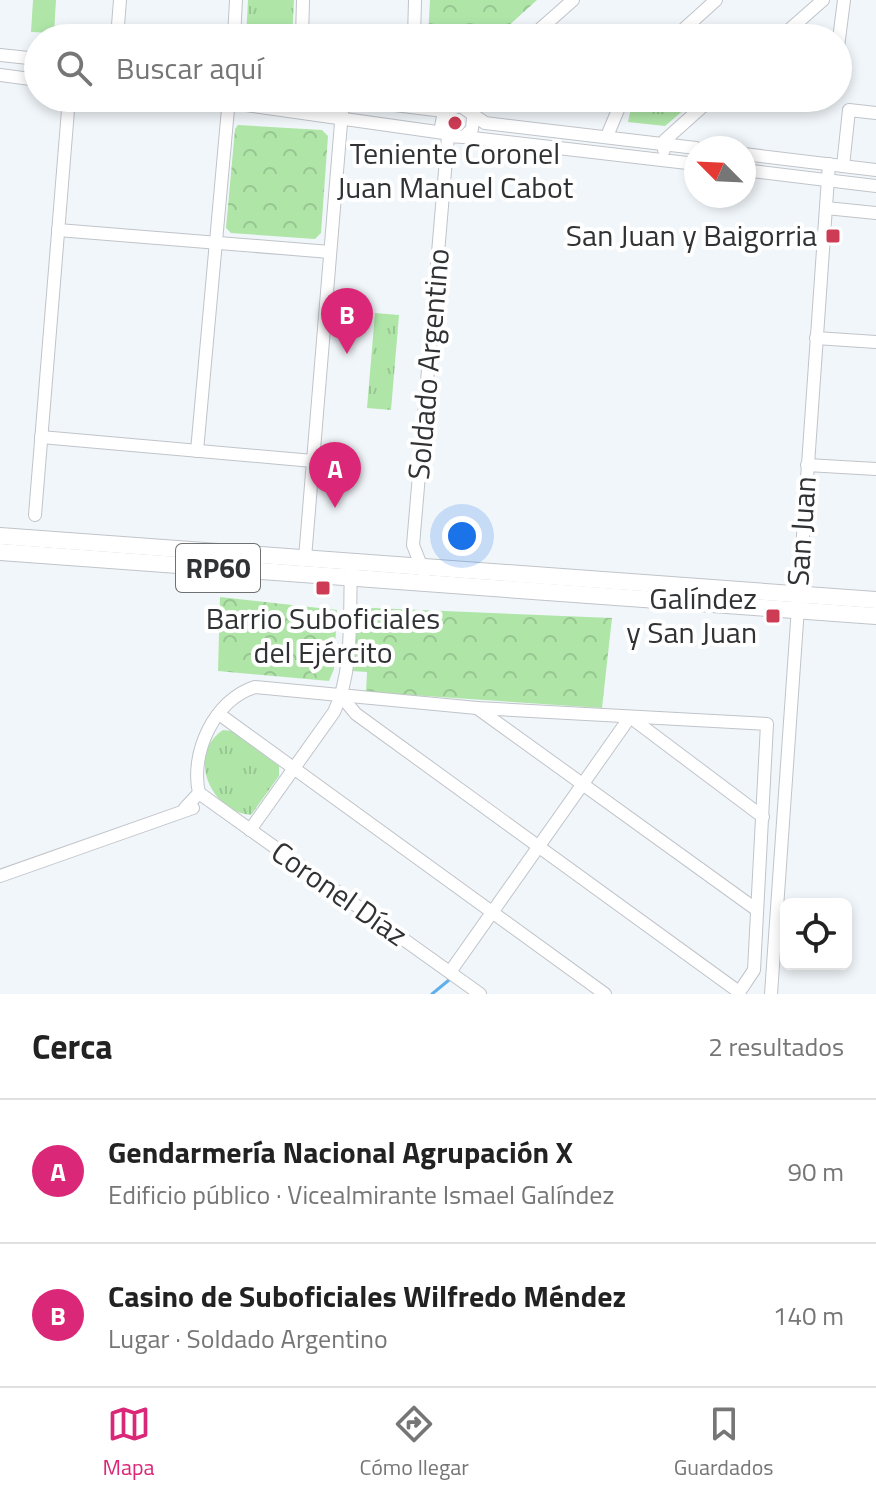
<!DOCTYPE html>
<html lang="es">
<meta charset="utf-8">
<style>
:root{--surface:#fff;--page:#f2f2f2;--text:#222;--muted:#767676;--line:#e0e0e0;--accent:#db2777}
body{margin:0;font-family:"Titillium Web",sans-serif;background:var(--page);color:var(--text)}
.controls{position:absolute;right:24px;bottom:24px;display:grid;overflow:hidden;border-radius:12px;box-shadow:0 4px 12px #0003}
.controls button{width:72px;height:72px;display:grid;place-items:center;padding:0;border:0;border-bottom:2px solid var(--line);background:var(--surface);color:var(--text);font:40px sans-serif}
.compass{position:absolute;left:684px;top:136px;width:72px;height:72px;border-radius:50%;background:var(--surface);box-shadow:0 4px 12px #0003;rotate:294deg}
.you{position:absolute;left:462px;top:536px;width:28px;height:28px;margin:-20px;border:6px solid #fff;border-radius:50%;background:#1a73e8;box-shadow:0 0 0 12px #1a73e833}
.badge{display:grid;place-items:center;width:52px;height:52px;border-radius:50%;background:var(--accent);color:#fff;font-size:26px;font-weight:700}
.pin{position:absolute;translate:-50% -66px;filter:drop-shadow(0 2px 4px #0008)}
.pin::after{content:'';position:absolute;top:42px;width:28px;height:24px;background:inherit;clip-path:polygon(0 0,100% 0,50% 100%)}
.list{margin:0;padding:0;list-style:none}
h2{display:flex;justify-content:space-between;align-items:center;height:104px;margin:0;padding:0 32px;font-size:34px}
h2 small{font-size:26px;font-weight:400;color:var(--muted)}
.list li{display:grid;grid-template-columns:52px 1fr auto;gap:24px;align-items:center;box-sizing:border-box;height:144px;padding:0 32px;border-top:2px solid var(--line)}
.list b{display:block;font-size:30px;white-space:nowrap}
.list p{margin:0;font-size:26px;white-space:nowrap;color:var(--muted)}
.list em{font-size:26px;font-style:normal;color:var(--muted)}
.icon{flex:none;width:44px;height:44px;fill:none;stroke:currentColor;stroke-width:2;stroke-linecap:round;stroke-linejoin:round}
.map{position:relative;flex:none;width:876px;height:994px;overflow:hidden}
.search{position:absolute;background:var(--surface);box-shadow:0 4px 12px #0003;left:24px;right:24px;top:24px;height:88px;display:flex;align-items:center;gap:20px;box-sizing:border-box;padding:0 28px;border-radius:44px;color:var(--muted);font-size:30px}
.sheet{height:392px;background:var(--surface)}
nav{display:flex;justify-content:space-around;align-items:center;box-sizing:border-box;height:112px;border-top:2px solid var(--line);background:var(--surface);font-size:22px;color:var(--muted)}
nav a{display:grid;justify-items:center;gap:4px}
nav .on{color:var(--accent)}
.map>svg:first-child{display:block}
.forest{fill:url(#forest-crowns)}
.park{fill:url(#park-tufts)}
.garden{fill:#afe6a8}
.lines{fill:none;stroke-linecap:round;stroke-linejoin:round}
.stream{stroke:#5eafeb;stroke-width:3}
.minor-casing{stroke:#c0c4c9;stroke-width:14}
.major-casing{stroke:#c0c4c9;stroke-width:18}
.minor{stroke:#fff;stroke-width:12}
.major{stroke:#fff;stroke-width:16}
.poi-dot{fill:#cd3c54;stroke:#fff;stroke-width:3}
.labels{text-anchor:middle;stroke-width:8;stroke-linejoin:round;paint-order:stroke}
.shield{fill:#fff;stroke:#6f7071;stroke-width:2}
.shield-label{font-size:28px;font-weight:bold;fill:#313234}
.poi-label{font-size:30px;fill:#313234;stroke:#fff}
.street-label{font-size:30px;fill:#313234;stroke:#fff}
</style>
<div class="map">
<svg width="876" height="994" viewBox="0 0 876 994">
<defs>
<pattern id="forest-crowns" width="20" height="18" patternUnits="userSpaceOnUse" patternTransform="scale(2)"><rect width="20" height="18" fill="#afe6a8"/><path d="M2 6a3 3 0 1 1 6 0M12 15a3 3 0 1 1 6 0" fill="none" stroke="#97c691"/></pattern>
<pattern id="park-tufts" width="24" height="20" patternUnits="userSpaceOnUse" patternTransform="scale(2)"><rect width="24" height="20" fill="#afe6a8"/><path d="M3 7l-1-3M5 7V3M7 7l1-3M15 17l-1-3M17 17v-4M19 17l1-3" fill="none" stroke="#97c691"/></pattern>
</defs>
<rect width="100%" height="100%" fill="#f1f6fa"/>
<g class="forest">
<path d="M430,0h107l-42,38h-67z"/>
<path d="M238,125l84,5 6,6 -7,97 -6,6 -84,-6 -5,-5 9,-99z"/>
<path d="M220,597l117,13 -3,59 -5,12 -111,-10z"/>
<path d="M373,608l239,10 -10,90 -236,-16 1,-20 -16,-1 2,-59z"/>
</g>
<g class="park">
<path d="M248,0h46l-2,38h-46z"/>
<path d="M633,98h65l-33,28 -37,-4z"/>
<path d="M375,313l24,2 -8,95 -24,-2z"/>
<path d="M223,730l9,1 47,35v10l-28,39c-41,-3 -65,-61 -28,-85z"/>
</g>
<path class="garden" d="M33,0h23l-2,33 -23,-1z"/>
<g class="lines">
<path class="stream" d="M432,994l17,-14"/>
<defs>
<g id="minor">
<path d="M117,38l3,-38"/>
<path d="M234,38l2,-38"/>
<path d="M302,38l1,-38"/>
<path d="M414,38l1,-38"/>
<path d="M530,38l43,-38"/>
<path d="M674,38l42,-38"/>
<path d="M780,38l43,-38"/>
<path d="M838,47l6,-47"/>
<path d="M0,55l38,4"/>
<path d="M0,75l38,5"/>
<path d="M196,98l248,35"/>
<path d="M337,98l107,13"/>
<path d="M473,117l-1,12 -8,8 -16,-1 -7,-9 3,-16 17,-5 24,17 211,25"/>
<path d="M607,136l16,-38"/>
<path d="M464,137l232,27"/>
<path d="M664,150l1,-10 47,-42"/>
<path d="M744,154l132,16"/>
<path d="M843,166l6,-56 27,3"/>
<path d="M744,170l132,16"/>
<path d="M826,208l50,5"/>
<path d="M58,230l272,22"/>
<path d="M816,338l60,4"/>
<path d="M41,437l272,24"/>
<path d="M197,451l32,-353"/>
<path d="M807,465l69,4"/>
<path d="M35,515l34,-417"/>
<path d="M305,558l38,-459"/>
<path d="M424,573l-11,-28 35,-409"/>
<path d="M341,696l15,18 383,278"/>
<path d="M477,708l280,202"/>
<path d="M219,714l386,280"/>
<path d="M199,793l281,201"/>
<path d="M185,808l14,-15c-9,-40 15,-93 56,-106l222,21 290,16 -13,246 -16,24"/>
<path d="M250,830l84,-118c20,-41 15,-97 17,-141"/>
<path d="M0,876l193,-68"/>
<path d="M450,972l180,-255 133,100"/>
<path d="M771,994l58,-830"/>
</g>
<g id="major">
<path d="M0,536l876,64"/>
<path d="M0,552l876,64"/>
</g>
</defs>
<use href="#minor" class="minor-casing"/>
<use href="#major" class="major-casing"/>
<use href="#minor" class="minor"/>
<use href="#major" class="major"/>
</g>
<g class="poi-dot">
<circle cx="455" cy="123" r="8"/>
<rect x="825" y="228" width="16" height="16" rx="4"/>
<rect x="315" y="580" width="16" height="16" rx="4"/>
<rect x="765" y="608" width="16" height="16" rx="4"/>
</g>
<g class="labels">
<rect class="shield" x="176" y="544" width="84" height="48" rx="6"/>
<g class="shield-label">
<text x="218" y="578">RP60</text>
</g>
<g class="poi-label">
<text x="455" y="164">Teniente Coronel<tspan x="455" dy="34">Juan Manuel Cabot</tspan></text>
<text x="817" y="246" text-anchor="end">San Juan y Baigorria</text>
<text x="757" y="609" text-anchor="end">Galíndez<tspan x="757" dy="34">y San Juan</tspan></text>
<text x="323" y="629">Barrio Suboficiales<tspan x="323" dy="34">del Ejército</tspan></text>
</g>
<g class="street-label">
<text transform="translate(429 364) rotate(-85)" y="10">Soldado Argentino</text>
<text transform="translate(802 531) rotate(-86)" y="10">San Juan</text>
<text transform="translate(339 894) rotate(35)" y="10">Coronel Díaz</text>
</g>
</g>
</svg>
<div class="controls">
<button><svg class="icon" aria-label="locate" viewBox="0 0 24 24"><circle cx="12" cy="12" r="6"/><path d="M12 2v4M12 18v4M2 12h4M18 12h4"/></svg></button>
</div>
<svg class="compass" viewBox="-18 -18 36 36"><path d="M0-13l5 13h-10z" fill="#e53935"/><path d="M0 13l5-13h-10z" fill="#767676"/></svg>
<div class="you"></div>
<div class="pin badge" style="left:335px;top:508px">A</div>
<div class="pin badge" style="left:347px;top:354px">B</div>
<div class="search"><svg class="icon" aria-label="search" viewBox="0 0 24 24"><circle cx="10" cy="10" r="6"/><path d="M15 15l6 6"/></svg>Buscar aquí</div>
</div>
<section class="sheet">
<h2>Cerca<small>2 resultados</small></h2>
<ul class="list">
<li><span class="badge">A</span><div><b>Gendarmería Nacional Agrupación X</b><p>Edificio público · Vicealmirante Ismael Galíndez</p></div><em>90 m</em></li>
<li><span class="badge">B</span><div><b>Casino de Suboficiales Wilfredo Méndez</b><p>Lugar · Soldado Argentino</p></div><em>140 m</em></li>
</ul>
</section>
<nav>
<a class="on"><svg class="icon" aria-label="map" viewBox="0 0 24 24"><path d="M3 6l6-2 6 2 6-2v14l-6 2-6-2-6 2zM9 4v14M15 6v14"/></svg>Mapa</a>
<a><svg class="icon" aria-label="directions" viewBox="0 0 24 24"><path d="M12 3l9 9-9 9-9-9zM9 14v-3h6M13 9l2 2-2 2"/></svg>Cómo llegar</a>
<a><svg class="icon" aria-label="saved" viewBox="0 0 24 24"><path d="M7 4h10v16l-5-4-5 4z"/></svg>Guardados</a>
</nav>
